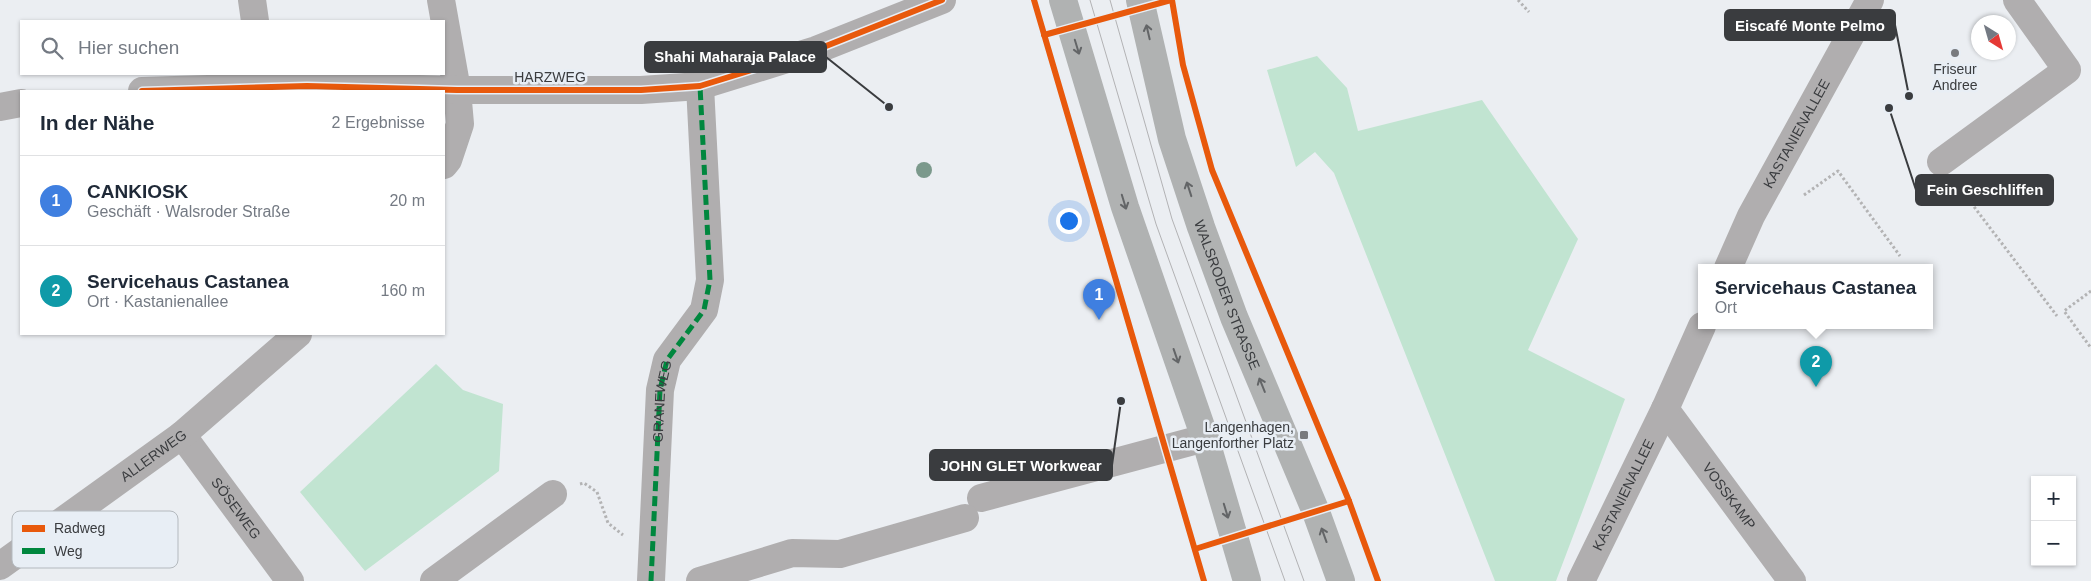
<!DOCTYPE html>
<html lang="de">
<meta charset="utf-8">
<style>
:root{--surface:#fff;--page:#f6f6f7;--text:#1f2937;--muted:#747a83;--line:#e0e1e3;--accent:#0f766e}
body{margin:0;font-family:Arial,sans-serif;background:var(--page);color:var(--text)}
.controls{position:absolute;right:15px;bottom:15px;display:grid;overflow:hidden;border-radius:0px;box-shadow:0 1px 4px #0004}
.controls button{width:45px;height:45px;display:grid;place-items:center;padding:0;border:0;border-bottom:1px solid var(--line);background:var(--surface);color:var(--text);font:25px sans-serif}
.compass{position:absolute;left:1971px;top:15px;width:45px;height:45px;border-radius:50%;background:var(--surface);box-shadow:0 1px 4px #0004;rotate:143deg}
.you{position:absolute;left:1068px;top:220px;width:18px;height:18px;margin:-12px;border:4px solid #fff;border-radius:50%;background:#1a73e8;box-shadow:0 0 0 8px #1a73e833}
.badge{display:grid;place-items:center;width:32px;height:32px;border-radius:50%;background:var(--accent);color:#fff;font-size:16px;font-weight:700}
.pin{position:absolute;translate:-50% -41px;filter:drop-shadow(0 1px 2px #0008)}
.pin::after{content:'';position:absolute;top:26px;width:18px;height:15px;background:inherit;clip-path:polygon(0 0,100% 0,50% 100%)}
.popup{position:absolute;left:1698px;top:264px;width:235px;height:65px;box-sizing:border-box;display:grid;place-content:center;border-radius:0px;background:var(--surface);filter:drop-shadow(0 1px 4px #0005);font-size:16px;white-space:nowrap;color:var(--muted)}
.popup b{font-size:19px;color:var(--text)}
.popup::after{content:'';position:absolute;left:50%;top:100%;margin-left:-10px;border:10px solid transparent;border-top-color:var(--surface)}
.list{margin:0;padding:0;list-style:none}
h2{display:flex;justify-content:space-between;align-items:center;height:65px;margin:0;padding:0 20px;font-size:21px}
h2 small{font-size:16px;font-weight:400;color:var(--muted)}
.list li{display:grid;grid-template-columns:32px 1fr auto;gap:15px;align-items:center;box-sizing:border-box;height:90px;padding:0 20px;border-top:1px solid var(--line)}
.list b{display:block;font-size:19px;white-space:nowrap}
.list p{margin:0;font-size:16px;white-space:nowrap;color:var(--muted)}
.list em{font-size:16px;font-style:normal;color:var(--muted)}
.icon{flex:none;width:28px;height:28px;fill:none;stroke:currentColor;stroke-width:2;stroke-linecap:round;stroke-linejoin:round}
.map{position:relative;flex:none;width:2091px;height:581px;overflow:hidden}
.search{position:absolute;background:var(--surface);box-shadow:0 1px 4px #0004;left:20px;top:20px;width:425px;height:55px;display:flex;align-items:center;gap:12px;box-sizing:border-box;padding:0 18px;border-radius:0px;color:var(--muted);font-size:19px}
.panel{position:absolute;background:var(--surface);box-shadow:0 1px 4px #0004;left:20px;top:90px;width:425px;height:245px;border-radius:0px}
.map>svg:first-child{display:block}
.grass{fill:#c1e4d1}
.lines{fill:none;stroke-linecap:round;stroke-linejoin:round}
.path{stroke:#b3b3b4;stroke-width:3;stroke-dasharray:2.5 2.5;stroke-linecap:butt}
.minor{stroke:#b0aeaf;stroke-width:28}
.major{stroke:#b0b2b2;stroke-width:28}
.tram{stroke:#b2b2b4;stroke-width:1}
.quiet{stroke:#00873e;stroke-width:5;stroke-dasharray:10 5;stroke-linecap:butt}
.cycleway-casing{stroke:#e8eef5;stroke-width:9}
.cycleway{stroke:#e8590c;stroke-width:6}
.tree{fill:#7b998c}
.oneway{stroke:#636567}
.poi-dot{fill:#787a7e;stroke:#e8eef5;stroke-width:2}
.labels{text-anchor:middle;stroke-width:5;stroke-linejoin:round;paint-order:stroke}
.poi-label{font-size:14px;fill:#3a3c3f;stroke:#e8eef5}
.street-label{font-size:14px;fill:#3a3c3f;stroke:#e8eef5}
.key{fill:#e8eef5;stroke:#b4b9be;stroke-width:1}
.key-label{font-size:14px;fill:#3a3c3f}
.leader{fill:none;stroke:#3a3c3f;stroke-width:2}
.callout-dot{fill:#3a3c3f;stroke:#e8eef5;stroke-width:2}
.callout{fill:#3a3c3f;stroke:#3a3c3f;stroke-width:2}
.callout-label{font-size:15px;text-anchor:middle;font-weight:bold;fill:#fff}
</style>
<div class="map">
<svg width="2091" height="581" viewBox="0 0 2091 581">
<rect width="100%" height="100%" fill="#ebeef2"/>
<g class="grass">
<path d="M1317,56l30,32 11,43 124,-31 96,139 -50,111 97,49 -69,182h-61l-161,-408 -19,-21 -19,15 -29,-97z"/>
<path d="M436,364l27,26 40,14 -4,67 -134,100 -65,-79z"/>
</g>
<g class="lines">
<g class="path">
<path d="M1518,0l11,12"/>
<path d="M1959,187l98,129"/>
<path d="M1804,195l34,-24 62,85"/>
<path d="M2091,291l-27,20 27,37"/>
<path d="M580,484l4,-1 13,9 11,31 15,12"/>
</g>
<g class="minor">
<path d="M252,0l3,21"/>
<path d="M441,0l16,90 3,34 -12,36 -4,5"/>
<path d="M142,91l165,-5 150,4h184l59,-4 116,-36 126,-50"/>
<path d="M0,107l21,-4"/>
<path d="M1941,162l126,-92 -50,-70"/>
<path id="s1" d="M1728,268l23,-52 119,-216"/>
<path id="s2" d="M1665,409l127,172"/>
<path id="s3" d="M182,435l108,146"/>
<path d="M981,498l224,-60"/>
<path id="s4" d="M0,566l182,-131 116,-101"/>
<path d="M434,581l119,-87"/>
<path d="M651,581l9,-191 7,-30 37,-50 6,-30 -10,-194"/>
<path d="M700,581l92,-28 48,1 125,-36"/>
<path id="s5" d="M1581,581l84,-172 37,-83"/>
</g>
<g class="major">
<path d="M1063,0l62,207 80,231 42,143"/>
<path id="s6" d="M1140,0l32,139 29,88 33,90 82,195 25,69"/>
</g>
<g class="tram">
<path d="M1090,0l66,224 129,357"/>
<path d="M1110,0l62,219 132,362"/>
</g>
<path class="quiet" id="s7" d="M651,581l9,-191 7,-30 37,-50 6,-30 -10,-194"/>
<defs>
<g id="cycleway">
<path d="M1034,0l170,581"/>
<path d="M1172,0l11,65 29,105 137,331 29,80"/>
<path d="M1044,35l127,-35"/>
<path d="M142,91l165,-5 150,4h184l59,-4 116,-36 126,-50"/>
<path d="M1195,549l154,-48"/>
</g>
</defs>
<use href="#cycleway" class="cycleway-casing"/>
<use href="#cycleway" class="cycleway"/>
</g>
<circle class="tree" cx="924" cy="170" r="8"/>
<defs><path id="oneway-shaft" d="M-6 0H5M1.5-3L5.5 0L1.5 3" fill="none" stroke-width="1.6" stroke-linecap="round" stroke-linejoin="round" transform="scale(1.25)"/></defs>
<g class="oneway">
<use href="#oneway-shaft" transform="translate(1148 32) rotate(-103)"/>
<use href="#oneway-shaft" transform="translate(1077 47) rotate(73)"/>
<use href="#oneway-shaft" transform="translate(1189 189) rotate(-108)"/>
<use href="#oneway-shaft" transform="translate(1124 202) rotate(73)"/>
<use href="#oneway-shaft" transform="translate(1176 356) rotate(71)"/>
<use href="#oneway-shaft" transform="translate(1262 385) rotate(-112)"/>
<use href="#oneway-shaft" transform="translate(1226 511) rotate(73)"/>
<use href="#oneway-shaft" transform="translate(1324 535) rotate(-110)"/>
</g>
<g class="poi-dot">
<circle cx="1955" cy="53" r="5"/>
<rect x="1299" y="430" width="10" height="10" rx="2.5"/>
</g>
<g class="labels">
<g class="poi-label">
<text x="1955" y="74">Friseur<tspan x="1955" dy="16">Andree</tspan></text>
<text x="1294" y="432" text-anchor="end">Langenhagen,<tspan x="1294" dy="16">Langenforther Platz</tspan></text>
</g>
<g class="street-label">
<text x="550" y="82">HARZWEG</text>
<text dy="5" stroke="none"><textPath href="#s1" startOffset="151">KASTANIENALLEE</textPath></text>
<text dy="5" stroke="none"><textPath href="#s6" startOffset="308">WALSRODER STRASSE</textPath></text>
<text dy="5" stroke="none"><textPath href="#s7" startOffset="180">GRANEWEG</textPath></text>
<text dy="5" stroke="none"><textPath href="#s4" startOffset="189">ALLERWEG</textPath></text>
<text dy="5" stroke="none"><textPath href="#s5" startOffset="96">KASTANIENALLEE</textPath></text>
<text dy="5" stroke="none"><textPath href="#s2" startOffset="108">VOSSKAMP</textPath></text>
<text dy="5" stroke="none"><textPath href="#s3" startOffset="91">SÖSEWEG</textPath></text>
</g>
</g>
<rect x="12" y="511" width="166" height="57" rx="8" class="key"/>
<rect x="22" y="525" width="23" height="7" fill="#e8590c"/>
<rect x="22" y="548" width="23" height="6" fill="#00873e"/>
<g class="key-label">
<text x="54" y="533">Radweg</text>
<text x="54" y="556">Weg</text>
</g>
<path class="leader" d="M1909 96L1895 25M889 107L826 57M1889 108L1916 190M1121 401L1112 465"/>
<g class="callout-dot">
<circle cx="1909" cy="96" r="5"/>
<circle cx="889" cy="107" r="5"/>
<circle cx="1889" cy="108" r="5"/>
<circle cx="1121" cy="401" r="5"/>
</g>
<g class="callout">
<rect x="1725" y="10" width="170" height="30" rx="5"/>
<rect x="645" y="42" width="181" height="30" rx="5"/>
<rect x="1916" y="175" width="137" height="30" rx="5"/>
<rect x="930" y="450" width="182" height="30" rx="5"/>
</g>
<g class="callout-label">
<text x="1810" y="31">Eiscafé Monte Pelmo</text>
<text x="735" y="62">Shahi Maharaja Palace</text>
<text x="1985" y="195">Fein Geschliffen</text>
<text x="1021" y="471">JOHN GLET Workwear</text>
</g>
</svg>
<div class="controls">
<button>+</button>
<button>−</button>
</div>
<svg class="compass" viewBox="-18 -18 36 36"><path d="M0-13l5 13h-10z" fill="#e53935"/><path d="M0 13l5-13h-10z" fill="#747a83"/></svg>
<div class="you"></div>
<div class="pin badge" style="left:1099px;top:320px;background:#3f7fe0">1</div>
<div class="pin badge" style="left:1816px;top:387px;background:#0f9aa8">2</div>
<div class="popup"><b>Servicehaus Castanea</b>Ort</div>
<div class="search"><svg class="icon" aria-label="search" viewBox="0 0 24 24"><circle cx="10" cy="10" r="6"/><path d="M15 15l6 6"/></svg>Hier suchen</div>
<section class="panel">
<h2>In der Nähe<small>2 Ergebnisse</small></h2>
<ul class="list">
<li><span class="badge" style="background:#3f7fe0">1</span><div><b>CANKIOSK</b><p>Geschäft · Walsroder Straße</p></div><em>20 m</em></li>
<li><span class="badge" style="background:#0f9aa8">2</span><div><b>Servicehaus Castanea</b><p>Ort · Kastanienallee</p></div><em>160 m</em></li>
</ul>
</section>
</div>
